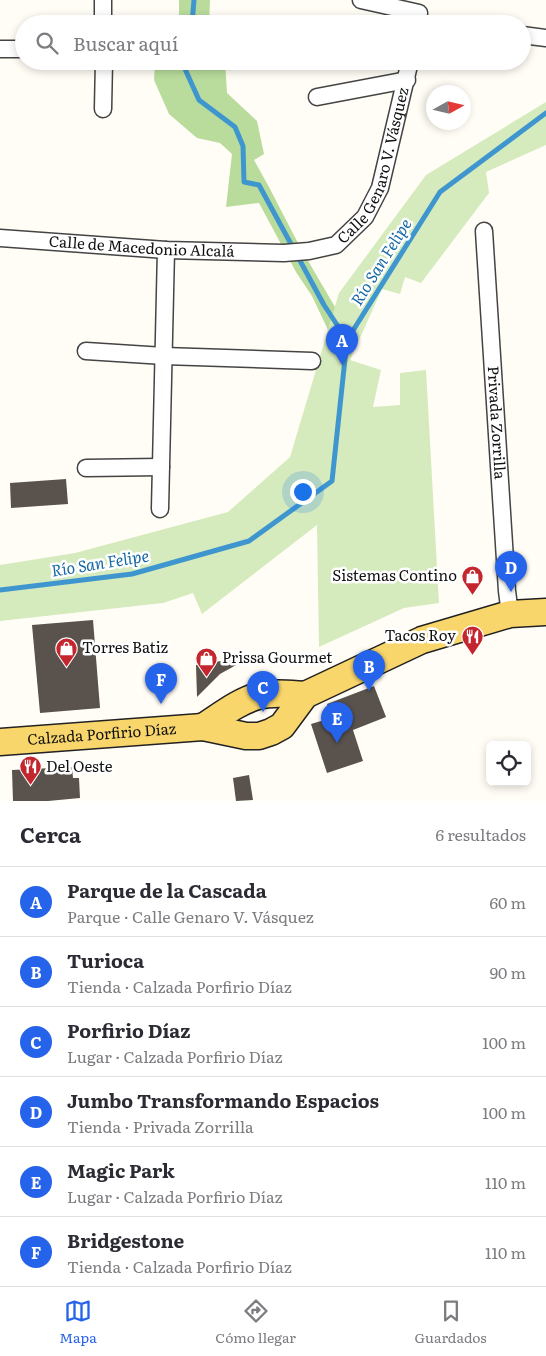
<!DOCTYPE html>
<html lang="es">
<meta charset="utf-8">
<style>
:root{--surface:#fff;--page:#f2f2f3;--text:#2b2b33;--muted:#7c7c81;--line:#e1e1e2;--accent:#2563eb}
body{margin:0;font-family:Literata,serif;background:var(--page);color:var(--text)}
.controls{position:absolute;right:15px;bottom:15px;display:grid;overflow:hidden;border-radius:8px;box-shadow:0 2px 8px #0003}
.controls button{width:45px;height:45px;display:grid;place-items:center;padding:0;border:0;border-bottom:1px solid var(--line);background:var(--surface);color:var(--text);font:25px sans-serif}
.compass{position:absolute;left:426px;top:85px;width:45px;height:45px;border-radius:50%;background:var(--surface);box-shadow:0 2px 8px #0003;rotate:82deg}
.you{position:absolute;left:302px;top:491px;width:18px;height:18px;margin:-12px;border:4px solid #fff;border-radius:50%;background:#1a73e8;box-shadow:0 0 0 8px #1a73e833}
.badge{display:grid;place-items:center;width:32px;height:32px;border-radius:50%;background:var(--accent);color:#fff;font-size:16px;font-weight:700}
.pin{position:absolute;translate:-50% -41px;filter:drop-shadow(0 1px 2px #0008)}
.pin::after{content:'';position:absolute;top:26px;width:18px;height:15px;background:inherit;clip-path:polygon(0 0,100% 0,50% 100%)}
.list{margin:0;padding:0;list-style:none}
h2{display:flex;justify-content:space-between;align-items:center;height:65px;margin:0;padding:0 20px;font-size:21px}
h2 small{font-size:16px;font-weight:400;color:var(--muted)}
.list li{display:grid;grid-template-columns:32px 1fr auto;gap:15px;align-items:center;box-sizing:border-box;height:70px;padding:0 20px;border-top:1px solid var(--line)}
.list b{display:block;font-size:19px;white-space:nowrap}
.list p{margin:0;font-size:16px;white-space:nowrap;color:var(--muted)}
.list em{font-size:16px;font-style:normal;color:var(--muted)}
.icon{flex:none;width:28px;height:28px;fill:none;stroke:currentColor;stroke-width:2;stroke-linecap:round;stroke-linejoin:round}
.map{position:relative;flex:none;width:546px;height:801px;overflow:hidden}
.search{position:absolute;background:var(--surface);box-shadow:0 2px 8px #0003;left:15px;right:15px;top:15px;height:55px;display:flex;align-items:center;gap:12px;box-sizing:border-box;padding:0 18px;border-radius:28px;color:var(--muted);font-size:19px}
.sheet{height:485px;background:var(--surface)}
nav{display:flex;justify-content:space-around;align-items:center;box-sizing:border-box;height:70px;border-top:1px solid var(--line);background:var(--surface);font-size:14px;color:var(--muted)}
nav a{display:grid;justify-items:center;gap:2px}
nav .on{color:var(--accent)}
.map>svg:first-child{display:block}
.green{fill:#d5ebbd}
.forest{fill:#b9dc9c}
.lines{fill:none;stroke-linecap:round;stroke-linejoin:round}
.stream{stroke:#3f96cf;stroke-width:5}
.building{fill:#5a524d}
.street-casing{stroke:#444;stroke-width:19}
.primary-casing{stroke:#222;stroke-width:29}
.street{stroke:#fff;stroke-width:16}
.primary{stroke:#f9d66b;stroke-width:26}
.labels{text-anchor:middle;stroke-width:5;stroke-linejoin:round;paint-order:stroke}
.street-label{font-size:15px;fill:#111;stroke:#fff}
.poi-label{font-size:15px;fill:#111;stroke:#fff;text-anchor:start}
.water-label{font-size:16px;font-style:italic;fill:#1768a6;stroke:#fff}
</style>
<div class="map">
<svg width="546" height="801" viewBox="0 0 546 801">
<rect width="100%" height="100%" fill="#fffdf5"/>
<path class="green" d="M546,102v43l-60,27 3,21 -68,90 -16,-6 -5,17 -18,-5 -32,71 31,10 -8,37 27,-2v-32l26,-3 13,233 -35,5 -85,39 -2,-122 -115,89 -9,-21 -30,10 -163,18v-56l75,-12 153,-41 62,-55 49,-164 87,-118z"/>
<g class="forest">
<path d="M179,0h31l-1,24h-30z"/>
<path d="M155,61h70l2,32 30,28 7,33 -10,6 15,27 31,60 35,60 -7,23 -16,-34 -16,-24 -37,-69 -33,4 6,-53 -12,-11 -23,-5 -28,-24 -15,-34z"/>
</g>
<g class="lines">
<g class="stream">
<path d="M192,24l2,-24"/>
<path d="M187,61l-2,8 14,31 36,27 8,19 1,36 15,3 65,120 23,35"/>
<path d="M0,590l132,-16 117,-33 83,-60 15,-141 93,-148 106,-79"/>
</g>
</g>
<g class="building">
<path d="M66,479l2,25 -57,4 -1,-25z"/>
<path d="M93,620l7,88 -60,5 -8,-88z"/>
<path d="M246,657l1,2 -27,15 -23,23 -1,-32z"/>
<path d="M374,686l12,31 -33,13 10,31 -36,12 -16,-49 20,-6 -4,-14z"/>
<path d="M72,767l1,11h6l1,20 -32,3h-35l-1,-31z"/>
<path d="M249,775l4,25 -17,1 -3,-23z"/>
</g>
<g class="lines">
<defs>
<g id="street">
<path d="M103,0v24"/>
<path d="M361,0l58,13"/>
<path d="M522,35l24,3"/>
<path d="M0,49h24"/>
<path d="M317,97l90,-17"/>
<path d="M103,109l1,-48"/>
<path id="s1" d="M484,231l23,360 3,23"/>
<path id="s2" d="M0,238l166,12 118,3 25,-2 27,-6 29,-28 15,-29 30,-127"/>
<path d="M86,351l78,5 148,5"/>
<path d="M86,468l75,-1"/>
<path d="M160,509l6,-259"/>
</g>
<g id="primary">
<path d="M203,727c17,-11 36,-26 55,-31 15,-4 31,-2 47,-1"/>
<path id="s3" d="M0,742l203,-15 43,9h13l12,-4 11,-6 23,-31 117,-55 88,-26 36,-2"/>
</g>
</defs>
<use href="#street" class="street-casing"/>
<use href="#primary" class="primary-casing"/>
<use href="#street" class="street"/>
<use href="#primary" class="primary"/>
</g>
<defs>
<symbol id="shop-pin" viewBox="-11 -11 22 30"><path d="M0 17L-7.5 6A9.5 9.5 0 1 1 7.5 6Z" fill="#c4262e" stroke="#fff"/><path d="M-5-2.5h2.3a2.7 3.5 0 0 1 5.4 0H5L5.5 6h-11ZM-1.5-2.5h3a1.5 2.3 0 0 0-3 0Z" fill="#fff"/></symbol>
<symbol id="restaurant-pin" viewBox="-11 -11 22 30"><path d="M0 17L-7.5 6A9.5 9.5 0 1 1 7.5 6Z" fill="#c4262e" stroke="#fff"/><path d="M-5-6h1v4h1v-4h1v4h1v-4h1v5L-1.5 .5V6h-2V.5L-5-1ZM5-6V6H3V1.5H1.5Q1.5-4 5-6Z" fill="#fff"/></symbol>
</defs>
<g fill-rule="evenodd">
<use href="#shop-pin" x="460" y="564" width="25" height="34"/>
<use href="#restaurant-pin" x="460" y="624" width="25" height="34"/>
<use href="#shop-pin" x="54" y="636" width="25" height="34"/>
<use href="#shop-pin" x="194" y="646" width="25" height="34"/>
<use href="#restaurant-pin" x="18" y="754" width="25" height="34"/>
</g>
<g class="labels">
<g class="street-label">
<text dy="5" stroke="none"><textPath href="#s2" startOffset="428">Calle Genaro V. Vásquez</textPath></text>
<text dy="5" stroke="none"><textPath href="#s2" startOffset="142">Calle de Macedonio Alcalá</textPath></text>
<text dy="5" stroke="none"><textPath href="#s1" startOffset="192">Privada Zorrilla</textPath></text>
<text dy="5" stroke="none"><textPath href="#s3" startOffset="102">Calzada Porfirio Díaz</textPath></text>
</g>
<g class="poi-label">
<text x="457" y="581" text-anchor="end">Sistemas Contino</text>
<text x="456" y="641" text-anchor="end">Tacos Roy</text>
<text x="82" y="653">Torres Batiz</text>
<text x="222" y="663">Prissa Gourmet</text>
<text x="46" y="772">Del Oeste</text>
</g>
<g class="water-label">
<text transform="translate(381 262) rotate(-58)" y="6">Río San Felipe</text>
<text transform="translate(100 563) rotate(-9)" y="6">Río San Felipe</text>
</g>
</g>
</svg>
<div class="controls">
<button><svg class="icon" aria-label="locate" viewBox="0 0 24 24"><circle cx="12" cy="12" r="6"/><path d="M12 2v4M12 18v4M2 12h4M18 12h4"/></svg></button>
</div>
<svg class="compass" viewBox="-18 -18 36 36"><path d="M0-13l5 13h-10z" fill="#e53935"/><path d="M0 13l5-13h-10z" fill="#7c7c81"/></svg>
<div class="you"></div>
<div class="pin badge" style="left:342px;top:365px">A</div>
<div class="pin badge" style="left:369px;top:691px">B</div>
<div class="pin badge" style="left:263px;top:712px">C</div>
<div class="pin badge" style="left:511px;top:592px">D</div>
<div class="pin badge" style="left:337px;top:743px">E</div>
<div class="pin badge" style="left:161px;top:704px">F</div>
<div class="search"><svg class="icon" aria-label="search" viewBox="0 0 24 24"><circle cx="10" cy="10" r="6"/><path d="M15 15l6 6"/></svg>Buscar aquí</div>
</div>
<section class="sheet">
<h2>Cerca<small>6 resultados</small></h2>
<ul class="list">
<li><span class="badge">A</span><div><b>Parque de la Cascada</b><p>Parque · Calle Genaro V. Vásquez</p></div><em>60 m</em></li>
<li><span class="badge">B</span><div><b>Turioca</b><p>Tienda · Calzada Porfirio Díaz</p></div><em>90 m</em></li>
<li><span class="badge">C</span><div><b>Porfirio Díaz</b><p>Lugar · Calzada Porfirio Díaz</p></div><em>100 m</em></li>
<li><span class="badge">D</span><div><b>Jumbo Transformando Espacios</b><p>Tienda · Privada Zorrilla</p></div><em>100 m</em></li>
<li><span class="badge">E</span><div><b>Magic Park</b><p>Lugar · Calzada Porfirio Díaz</p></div><em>110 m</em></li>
<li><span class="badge">F</span><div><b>Bridgestone</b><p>Tienda · Calzada Porfirio Díaz</p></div><em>110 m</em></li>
</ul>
</section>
<nav>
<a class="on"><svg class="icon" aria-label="map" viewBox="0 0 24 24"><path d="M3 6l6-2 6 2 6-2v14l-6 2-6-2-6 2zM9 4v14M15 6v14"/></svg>Mapa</a>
<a><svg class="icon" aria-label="directions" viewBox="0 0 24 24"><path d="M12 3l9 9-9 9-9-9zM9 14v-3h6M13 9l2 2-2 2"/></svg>Cómo llegar</a>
<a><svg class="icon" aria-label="saved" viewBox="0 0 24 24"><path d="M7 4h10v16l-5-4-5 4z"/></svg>Guardados</a>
</nav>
